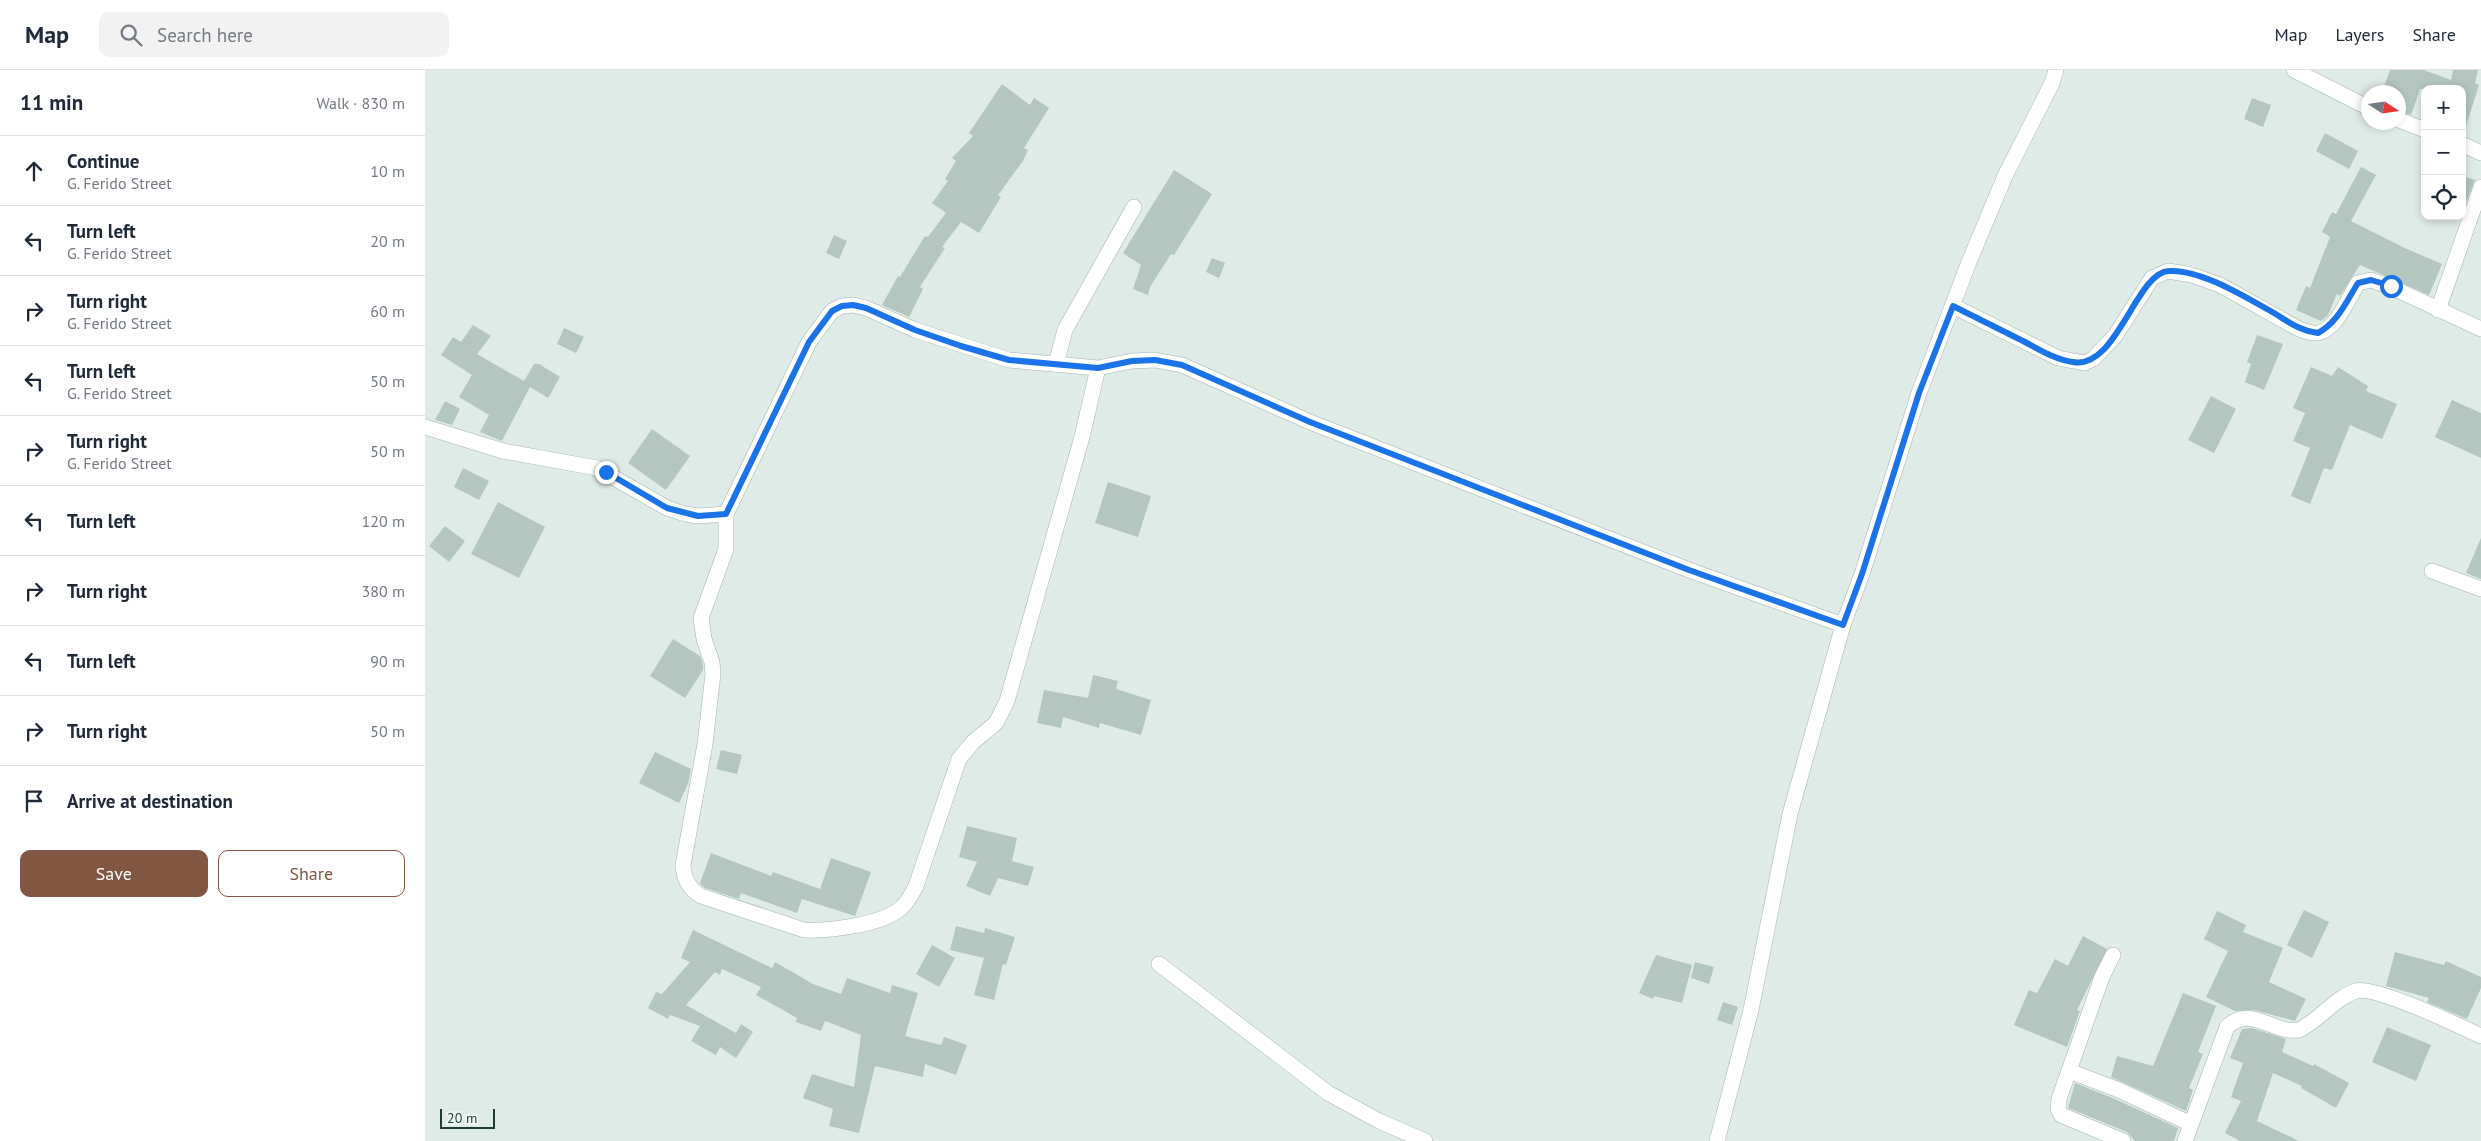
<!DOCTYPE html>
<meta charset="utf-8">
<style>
:root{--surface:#fff;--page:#f2f2f3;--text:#1f2937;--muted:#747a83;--line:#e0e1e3;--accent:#815642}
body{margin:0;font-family:"PT Sans",sans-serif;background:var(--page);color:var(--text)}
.controls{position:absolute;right:15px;top:15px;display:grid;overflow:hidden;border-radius:10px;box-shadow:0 2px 8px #0003}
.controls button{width:45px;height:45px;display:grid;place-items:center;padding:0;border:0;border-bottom:1px solid var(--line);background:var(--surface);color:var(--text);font:25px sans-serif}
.compass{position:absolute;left:1936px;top:15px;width:45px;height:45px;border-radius:50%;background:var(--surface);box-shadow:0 2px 8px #0003;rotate:102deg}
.scale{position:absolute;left:15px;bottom:12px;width:55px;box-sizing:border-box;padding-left:5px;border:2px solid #1f3b37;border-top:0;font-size:14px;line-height:18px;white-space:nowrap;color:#1f3b37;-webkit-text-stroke:4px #eff7f4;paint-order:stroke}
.stop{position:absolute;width:15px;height:15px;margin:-11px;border:4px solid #1a73e8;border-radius:50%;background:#fff}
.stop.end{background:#1a73e8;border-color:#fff;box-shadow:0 1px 5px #0008}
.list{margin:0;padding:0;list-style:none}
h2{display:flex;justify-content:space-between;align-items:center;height:65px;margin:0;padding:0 20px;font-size:21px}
h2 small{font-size:16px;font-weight:400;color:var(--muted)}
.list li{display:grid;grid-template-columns:32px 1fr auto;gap:15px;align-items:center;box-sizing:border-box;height:70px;padding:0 20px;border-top:1px solid var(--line)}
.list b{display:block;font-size:19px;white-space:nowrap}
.list p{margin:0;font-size:16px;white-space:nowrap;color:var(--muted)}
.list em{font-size:16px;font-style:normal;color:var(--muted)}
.actions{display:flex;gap:10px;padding:15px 20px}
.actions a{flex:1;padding:11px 0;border:1px solid var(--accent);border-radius:10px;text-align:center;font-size:18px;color:var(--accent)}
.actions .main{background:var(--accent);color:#fff}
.icon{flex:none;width:28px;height:28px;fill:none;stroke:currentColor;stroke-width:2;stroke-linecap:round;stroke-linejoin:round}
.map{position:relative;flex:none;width:2056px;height:1071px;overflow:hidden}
header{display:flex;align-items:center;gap:30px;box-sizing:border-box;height:70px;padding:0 25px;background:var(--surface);border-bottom:1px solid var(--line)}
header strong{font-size:24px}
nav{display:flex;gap:28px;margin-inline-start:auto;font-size:18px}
.search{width:350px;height:45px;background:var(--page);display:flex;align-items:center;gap:12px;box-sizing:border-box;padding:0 18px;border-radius:10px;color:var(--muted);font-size:19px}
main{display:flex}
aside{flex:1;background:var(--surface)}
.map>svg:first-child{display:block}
.building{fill:#b4c6c0}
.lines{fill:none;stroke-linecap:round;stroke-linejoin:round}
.minor-casing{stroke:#a2b3af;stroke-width:16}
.minor{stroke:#fff;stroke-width:15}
.route{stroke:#1a73e8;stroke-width:6}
</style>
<header>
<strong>Map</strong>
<div class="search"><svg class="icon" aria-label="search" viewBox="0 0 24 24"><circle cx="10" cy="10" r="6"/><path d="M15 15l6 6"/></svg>Search here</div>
<nav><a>Map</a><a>Layers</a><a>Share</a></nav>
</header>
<main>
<aside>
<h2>11 min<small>Walk · 830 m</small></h2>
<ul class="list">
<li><svg class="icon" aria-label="ahead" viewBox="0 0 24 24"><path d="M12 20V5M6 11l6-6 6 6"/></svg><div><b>Continue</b><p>G. Ferido Street</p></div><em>10 m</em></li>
<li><svg class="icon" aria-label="left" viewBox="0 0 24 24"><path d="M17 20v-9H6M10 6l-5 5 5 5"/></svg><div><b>Turn left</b><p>G. Ferido Street</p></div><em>20 m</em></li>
<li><svg class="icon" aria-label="right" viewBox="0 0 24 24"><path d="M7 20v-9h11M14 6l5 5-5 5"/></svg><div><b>Turn right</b><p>G. Ferido Street</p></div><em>60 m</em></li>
<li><svg class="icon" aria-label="left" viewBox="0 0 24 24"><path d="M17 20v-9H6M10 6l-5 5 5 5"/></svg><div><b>Turn left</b><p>G. Ferido Street</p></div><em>50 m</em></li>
<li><svg class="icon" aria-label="right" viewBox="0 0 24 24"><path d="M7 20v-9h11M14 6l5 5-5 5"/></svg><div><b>Turn right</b><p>G. Ferido Street</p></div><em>50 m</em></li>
<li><svg class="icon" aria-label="left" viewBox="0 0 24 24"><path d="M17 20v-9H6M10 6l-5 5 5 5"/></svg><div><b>Turn left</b></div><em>120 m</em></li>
<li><svg class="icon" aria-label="right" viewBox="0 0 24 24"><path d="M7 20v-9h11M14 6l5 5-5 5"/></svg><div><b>Turn right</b></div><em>380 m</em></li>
<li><svg class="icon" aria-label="left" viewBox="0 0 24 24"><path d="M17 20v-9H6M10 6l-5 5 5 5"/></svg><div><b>Turn left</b></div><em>90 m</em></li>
<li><svg class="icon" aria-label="right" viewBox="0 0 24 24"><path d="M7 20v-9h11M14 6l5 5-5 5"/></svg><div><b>Turn right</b></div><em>50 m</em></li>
<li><svg class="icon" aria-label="arrive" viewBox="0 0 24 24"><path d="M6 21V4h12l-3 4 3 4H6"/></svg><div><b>Arrive at destination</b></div></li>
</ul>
<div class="actions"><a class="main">Save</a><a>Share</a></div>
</aside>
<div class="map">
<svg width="2056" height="1071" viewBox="0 0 2056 1071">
<rect width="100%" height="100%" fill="#dfebe7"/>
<g class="building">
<path d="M1965,0h34l27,10 2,-10h25l-3,13 4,2 -13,41h-4v-37h-42l-9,26 -12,-4v-19h-17z"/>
<path d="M577,14l28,21 4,-7 15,10 -25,40 4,2 -5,11 -25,34 3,2 -22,36 -18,-11 -19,25 3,1 -25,39 3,2 -14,28 -27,-12 16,-29 2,1 25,-41 3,1 18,-24 -14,-10 16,-22 -3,-2 11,-18 -4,-3 21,-22 -4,-3z"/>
<path d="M1827,28l19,7 -8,22 -19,-8z"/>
<path d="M1900,63l33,18 -9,18 -33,-18z"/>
<path d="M1936,97l15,8 -25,46 56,28 35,15 -13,31 -69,-30 -20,31 -3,-2 -9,21 -7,6 -25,-11 10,-24 4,2 20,-51 -8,-5 10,-20 4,2z"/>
<path d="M749,100l38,24 -38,61 -3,-1 -21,33 -2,8 -15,-6 8,-24 -18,-12z"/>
<path d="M2037,106l13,4 -13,32z"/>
<path d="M409,165l13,6 -8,18 -13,-6z"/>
<path d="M787,188l13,5 -6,15 -13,-6z"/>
<path d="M48,255l18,11 -14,18 47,27 10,-17h5l21,13 -12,21 -18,-11 -28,54 -22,-9 9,-17 -30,-18 13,-22 -31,-20 12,-18 8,5z"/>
<path d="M139,258l20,9 -8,16 -19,-9z"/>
<path d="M1832,265l26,9 -19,46 -19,-8 6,-18 -4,-2z"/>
<path d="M1886,297l21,9 6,-9 30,19 -2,5 31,13 -15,35 -32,-14 -18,45 -8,-2 -14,36 -19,-8 19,-48 -17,-7 12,-28 -12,-5z"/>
<path d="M1786,326l25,13 -22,44 -26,-13z"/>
<path d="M2027,330l29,13v45l-46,-21z"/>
<path d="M20,331l15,8 -8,16 -17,-5z"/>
<path d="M227,359l38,27 -24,34 -38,-27z"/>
<path d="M38,398l26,13 -10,19 -25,-13z"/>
<path d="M683,412l43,14 -13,41 -43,-14z"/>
<path d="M73,432l47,25 -26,51 -48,-24z"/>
<path d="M20,456l20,15 -16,21 -20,-16z"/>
<path d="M2056,468v41l-15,-6z"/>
<path d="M248,569l27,17 3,8v6l-18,28 -35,-22z"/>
<path d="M668,605l25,6 -2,8 35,11 -10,35 -41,-12 -1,5 -36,-11 -2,11 -24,-5 7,-33 44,8z"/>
<path d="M296,680l21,5 -5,19 -21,-5z"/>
<path d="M230,682l36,17 -3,15 -9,19 -40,-20z"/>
<path d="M542,756l50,12 -5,23 22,6 -6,19 -30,-8 -8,18 -24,-10 11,-24 -18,-5z"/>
<path d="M286,783l60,23 2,-4 47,17 11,-31 40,14 -16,44 -53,-17 -5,14 -56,-20 -2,6 -34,-11 -5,-5z"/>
<path d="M1879,840l25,12 -17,36 -25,-13z"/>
<path d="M1792,841l29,14 -3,7 40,16 -14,34 37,17 -11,22 -41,-11 -19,1 -29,-14 22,-46 -24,-12z"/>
<path d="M531,856l28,7 1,-5 30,9 -9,28 -3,-1 -9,36 -20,-5 10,-37 -34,-8z"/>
<path d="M268,860l79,38 3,-6 38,22 28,10 6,-16 43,15 2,-8 26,8 -13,43 36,9 3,-8 23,8 -11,30 -31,-11 -2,13 -48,-11 -16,67 -30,-7 4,-17 -30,-11 9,-24 42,13 7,-52 -36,-14 -4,10 -25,-9 1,-4 -41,-23 5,-8 -39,-18 -2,6 -5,-3 -29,33 50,28 5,-9 12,8 -17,26 -16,-11 -4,8 -25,-14 9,-15 -30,-11 -2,4 -20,-11 8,-16 6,2 28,-32 -9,-4z"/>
<path d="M1658,866l24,13 -30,61 3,1 -13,36 -53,-22 15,-35 8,3 18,-34 13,7z"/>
<path d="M507,875l23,13 -16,29 -23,-13z"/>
<path d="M1970,882l49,13 2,-4 35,16v11l-14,31 -40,-17 2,-4 -43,-12z"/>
<path d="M1231,885l36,10 -10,38 -28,-7 -1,3 -14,-6z"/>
<path d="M1270,892l19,5 -5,17 -18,-6z"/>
<path d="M1758,923l33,13 -18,46 5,2 -14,34 4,2 -7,21 -75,-34 6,-21 36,10z"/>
<path d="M1298,932l15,5 -6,18 -15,-5z"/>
<path d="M1962,957l44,18 -15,36 -44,-19z"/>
<path d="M1827,958l34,11 -4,13 31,14 1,-2 35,19 -13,25 -35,-20 1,-2 -29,-13 -16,48 42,20h-59l-15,-8 16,-32 -10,-4 12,-34 -13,-5 12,-29z"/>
<path d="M1650,1013l40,16 63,29 -4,13h-39l-8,-9 -59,-24z"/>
</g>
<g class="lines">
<defs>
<g id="minor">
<path d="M1869,0l75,38"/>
<path d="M1974,50l26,10"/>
<path d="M2037,74l19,9"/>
<path d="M1528,236l105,52 26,5 9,-4 22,-23 37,-58 16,-7 24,4 28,10 79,44c6,2 14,5 19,4 20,-5 30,-35 40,-50l13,-3 20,7 90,42"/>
<path d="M2013,240l43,-123"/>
<path d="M631,294l9,-34 69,-123"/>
<path d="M673,298l-16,69 -75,264 -11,22 -23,19 -14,17 -43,127c-4,8 -8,16 -15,22 -19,17 -72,23 -97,22l-103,-34c-12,-8 -17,-16 -18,-31l22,-121 8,-70 -1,-12 -8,-23 -3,-21 25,-69v-35l83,-172 23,-31 10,-5 11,-1 13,3 49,22 94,30 89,8 34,-7 23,-1 27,5 128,57 379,148 154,55"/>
<path d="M0,357l78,24 94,17 70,40 18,6 13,2 28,-2"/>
<path d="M2007,501l49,18"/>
<path d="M1688,885l-11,22 -43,122 -1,10 3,6 62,26"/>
<path d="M734,894l169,129 51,28 46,20"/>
<path d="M1644,1001l50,19 72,34"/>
<path d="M1292,1071l34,-131 39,-196 53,-189 19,-51 57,-181 50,-131 36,-86 47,-93 4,-13"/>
<path d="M1760,1071l42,-114c24,-23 45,7 72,3 21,-10 35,-32 57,-39 18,-6 104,35 125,45"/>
</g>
</defs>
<use href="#minor" class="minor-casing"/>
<use href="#minor" class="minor"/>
</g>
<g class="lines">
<path class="route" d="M181,402l61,36 31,8 28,-2 83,-172 23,-31 10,-5 11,-1 13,3 49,22 46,16 48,14 89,8 34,-7 23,-1 27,5 128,57 379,148 154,55 19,-51 57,-181 34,-87c24,12 48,24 72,36 15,8 31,18 48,20 44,8 63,-90 96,-91 32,-2 78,27 105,42 15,9 26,18 44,20 20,-11 28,-31 40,-50l13,-3 20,6"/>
</g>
</svg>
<div class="controls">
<button>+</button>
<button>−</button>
<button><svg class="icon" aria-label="locate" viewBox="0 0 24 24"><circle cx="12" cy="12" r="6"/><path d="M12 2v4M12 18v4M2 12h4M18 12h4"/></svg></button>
</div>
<svg class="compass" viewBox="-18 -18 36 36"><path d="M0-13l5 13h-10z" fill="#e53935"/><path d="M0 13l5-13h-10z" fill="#747a83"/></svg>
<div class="scale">20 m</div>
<div class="stop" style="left:1966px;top:216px"></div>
<div class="stop end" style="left:181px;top:402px"></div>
</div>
</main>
